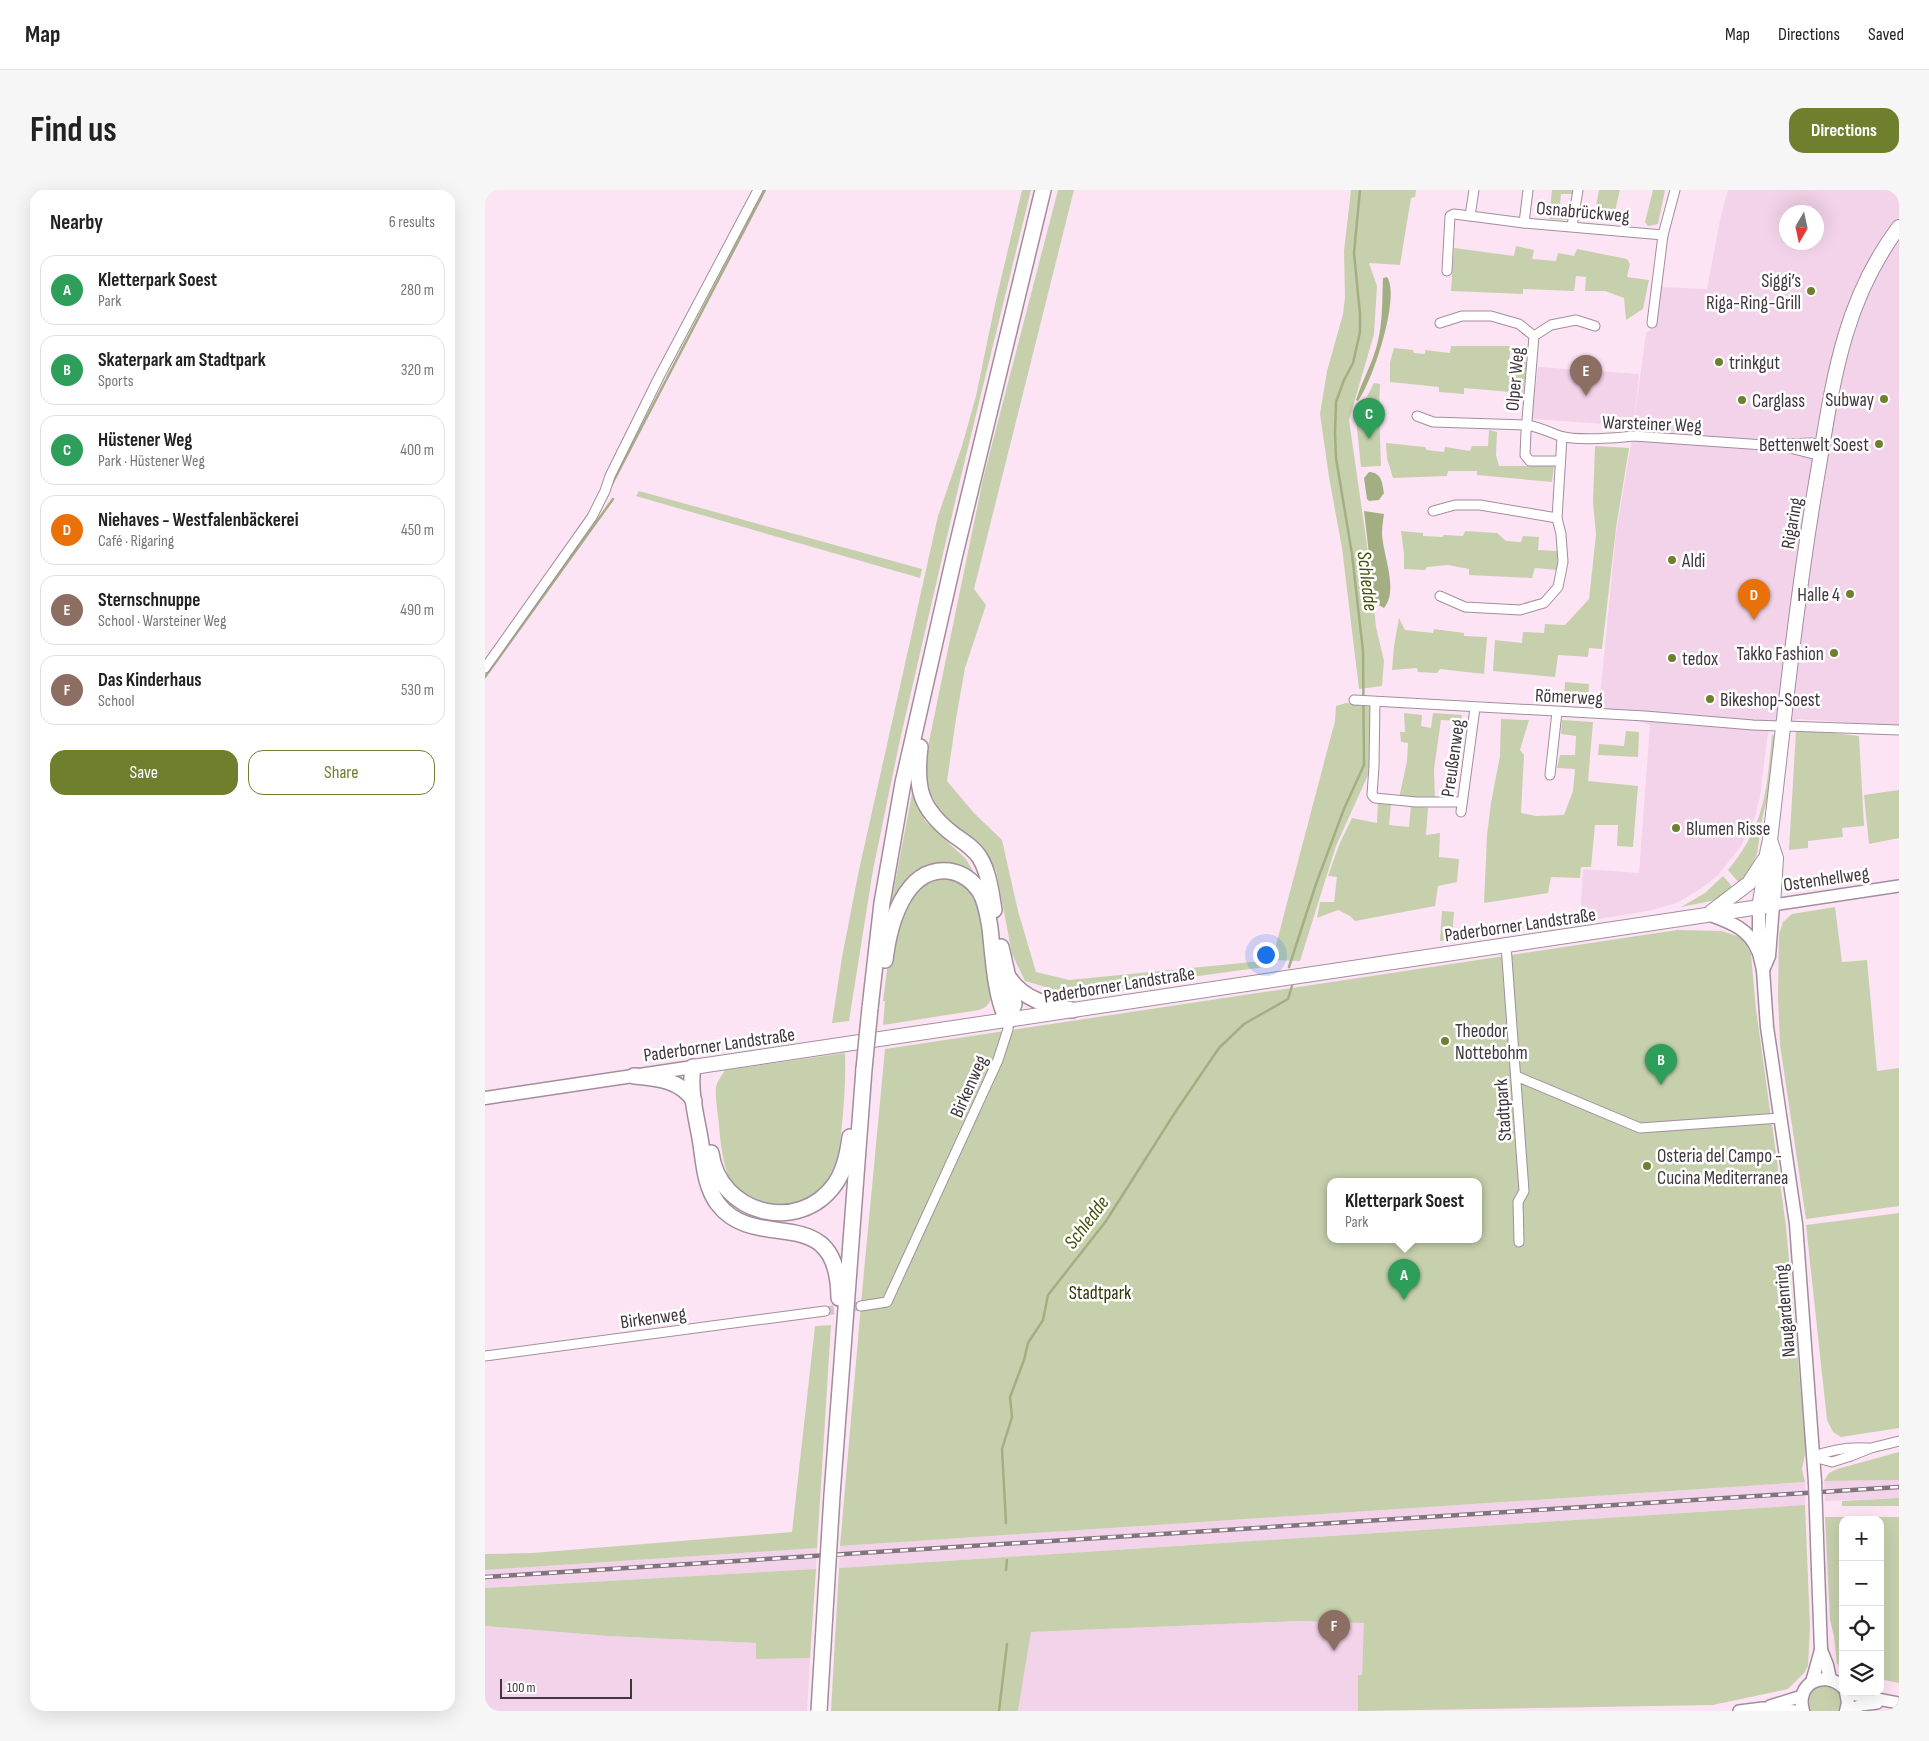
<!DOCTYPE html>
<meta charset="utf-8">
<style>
:root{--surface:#fff;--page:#f6f6f6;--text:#222;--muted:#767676;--line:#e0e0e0;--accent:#6e7f2e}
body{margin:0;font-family:"Sofia Sans Condensed",sans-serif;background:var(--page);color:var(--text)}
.controls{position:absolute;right:15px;bottom:15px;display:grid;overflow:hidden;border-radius:10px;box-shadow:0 5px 20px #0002}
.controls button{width:45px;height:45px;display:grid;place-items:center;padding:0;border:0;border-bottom:1px solid var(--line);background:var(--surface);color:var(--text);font:25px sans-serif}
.compass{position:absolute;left:1294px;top:15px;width:45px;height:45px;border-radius:50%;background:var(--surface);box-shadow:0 5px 20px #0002;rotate:189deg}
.scale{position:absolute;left:15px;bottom:12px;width:132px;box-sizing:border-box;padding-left:5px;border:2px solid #40363d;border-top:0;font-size:14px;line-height:18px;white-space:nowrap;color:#40363d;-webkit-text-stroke:4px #fff;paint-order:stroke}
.you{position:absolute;left:780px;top:764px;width:18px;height:18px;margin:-12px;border:4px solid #fff;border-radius:50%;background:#1a73e8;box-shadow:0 0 0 8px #1a73e833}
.badge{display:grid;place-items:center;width:32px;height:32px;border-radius:50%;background:var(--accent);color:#fff;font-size:16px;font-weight:700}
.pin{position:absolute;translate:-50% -41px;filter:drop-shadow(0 1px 2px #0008)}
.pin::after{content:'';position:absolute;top:26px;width:18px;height:15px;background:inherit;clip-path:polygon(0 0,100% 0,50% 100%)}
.popup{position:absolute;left:842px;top:988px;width:155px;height:65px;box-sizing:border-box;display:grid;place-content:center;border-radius:10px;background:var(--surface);filter:drop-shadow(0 1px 4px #0005);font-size:16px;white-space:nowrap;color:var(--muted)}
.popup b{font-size:19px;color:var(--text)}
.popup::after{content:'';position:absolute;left:50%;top:100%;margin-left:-10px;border:10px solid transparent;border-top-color:var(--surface)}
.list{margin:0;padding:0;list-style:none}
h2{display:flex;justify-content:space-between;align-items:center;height:65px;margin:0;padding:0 20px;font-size:21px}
h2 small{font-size:16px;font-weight:400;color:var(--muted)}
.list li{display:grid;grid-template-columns:32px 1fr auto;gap:15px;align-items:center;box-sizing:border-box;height:70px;margin:0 10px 10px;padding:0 10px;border:1px solid var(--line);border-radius:15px}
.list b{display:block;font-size:19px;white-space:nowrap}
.list p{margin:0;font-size:16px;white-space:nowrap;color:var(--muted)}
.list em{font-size:16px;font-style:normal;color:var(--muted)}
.actions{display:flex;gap:10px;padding:15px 20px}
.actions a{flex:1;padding:11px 0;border:1px solid var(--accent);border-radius:15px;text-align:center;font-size:18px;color:var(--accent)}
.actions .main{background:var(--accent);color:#fff}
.icon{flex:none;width:28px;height:28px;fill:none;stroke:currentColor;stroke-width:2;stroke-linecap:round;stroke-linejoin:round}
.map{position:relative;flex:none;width:1414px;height:1521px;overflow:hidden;border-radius:15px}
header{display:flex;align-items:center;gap:30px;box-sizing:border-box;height:70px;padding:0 25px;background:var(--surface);border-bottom:1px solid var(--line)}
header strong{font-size:24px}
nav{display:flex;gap:28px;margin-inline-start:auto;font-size:18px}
.intro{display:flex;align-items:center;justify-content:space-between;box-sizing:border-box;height:120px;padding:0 30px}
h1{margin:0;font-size:35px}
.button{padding:12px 22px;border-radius:15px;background:var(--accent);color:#fff;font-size:18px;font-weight:700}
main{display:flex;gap:30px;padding:0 30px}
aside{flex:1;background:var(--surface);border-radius:15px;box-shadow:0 5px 20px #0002}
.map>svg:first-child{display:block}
.built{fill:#f2d3e9;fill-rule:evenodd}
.green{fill:#c6d0ad;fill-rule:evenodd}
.water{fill:#a3af83}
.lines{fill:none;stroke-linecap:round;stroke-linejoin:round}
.stream{stroke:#a3af83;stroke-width:2.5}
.minor-tunnel{stroke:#d7c1d0;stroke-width:9;stroke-dasharray:9 4.5;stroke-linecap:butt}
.minor-casing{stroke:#a38d9d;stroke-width:11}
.tertiary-casing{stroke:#a38d9d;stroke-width:14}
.secondary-casing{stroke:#a38d9d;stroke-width:15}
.primary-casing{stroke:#a38d9d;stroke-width:16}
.trunk-casing{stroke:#a38d9d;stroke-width:18}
.minor{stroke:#fff;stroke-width:9}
.tertiary{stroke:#fff;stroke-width:11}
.secondary{stroke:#fff;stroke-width:12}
.primary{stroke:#fff;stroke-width:14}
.trunk{stroke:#fff;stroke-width:15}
.rail-casing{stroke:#82737e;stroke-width:4.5}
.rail{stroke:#fff;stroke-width:2.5;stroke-dasharray:8;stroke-linecap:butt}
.secondary-bridge-casing{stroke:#a38d9d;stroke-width:15;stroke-linecap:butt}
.trunk-bridge-casing{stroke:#a38d9d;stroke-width:18;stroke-linecap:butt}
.secondary-bridge{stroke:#fff;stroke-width:12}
.trunk-bridge{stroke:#fff;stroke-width:15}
.poi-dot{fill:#6e7f2e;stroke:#fff;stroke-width:2}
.labels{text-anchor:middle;stroke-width:5;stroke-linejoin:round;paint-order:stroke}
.street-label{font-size:19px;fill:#40363d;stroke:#fff}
.poi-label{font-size:19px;fill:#40363d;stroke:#fff;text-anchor:start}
.park-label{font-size:19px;fill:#2e3802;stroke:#fff}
.water-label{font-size:20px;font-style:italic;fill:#445108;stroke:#fff}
</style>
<header>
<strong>Map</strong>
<nav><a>Map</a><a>Directions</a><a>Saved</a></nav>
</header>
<div class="intro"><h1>Find us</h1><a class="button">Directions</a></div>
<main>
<aside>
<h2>Nearby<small>6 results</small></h2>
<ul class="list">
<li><span class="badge" style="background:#2e9e5b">A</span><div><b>Kletterpark Soest</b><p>Park</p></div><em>280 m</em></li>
<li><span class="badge" style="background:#2e9e5b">B</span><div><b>Skaterpark am Stadtpark</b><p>Sports</p></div><em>320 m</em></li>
<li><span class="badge" style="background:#2e9e5b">C</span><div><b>Hüstener Weg</b><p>Park · Hüstener Weg</p></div><em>400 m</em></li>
<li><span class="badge" style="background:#e8710a">D</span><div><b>Niehaves - Westfalenbäckerei</b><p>Café · Rigaring</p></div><em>450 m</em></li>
<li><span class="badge" style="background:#8d6e63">E</span><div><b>Sternschnuppe</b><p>School · Warsteiner Weg</p></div><em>490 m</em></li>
<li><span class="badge" style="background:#8d6e63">F</span><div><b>Das Kinderhaus</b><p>School</p></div><em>530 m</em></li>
</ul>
<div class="actions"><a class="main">Save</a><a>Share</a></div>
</aside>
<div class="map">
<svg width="1414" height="1521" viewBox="0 0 1414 1521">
<rect width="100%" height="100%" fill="#fde4f5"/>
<g class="built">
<path d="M1243,0h171v536l-101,-7 -30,13 -8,65 -5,20 -14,29 -23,29 -16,13 -23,14 -26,8 -73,12 3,-53 56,4 11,-148 -51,-17 17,-175 18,-107 -102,-7 6,-52 101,7 -5,48 12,-89 11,-8 3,-38 47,2 14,-74zM1302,22h30v30h-30z"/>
<path d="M1414,1290v18l-74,3 -1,-20z"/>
<path d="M1320,1292v23l-966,63 1,-22z"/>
<path d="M332,1358l-1,21 -331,19v-18z"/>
<path d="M813,1431l67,2 -3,52h-4v36h-340l13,-79z"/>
<path d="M0,1436l123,10 149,7v16l53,-1 -3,53h-322z"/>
</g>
<g class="green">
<path d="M537,0h9l-69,282 -62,268 -27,130 -24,151 -17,2 10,-66 17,-87 79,-354 24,-70 14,-50 18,-87z"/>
<path d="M573,0h16l-100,399 12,16 -21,63 -9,51 -9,62 27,32 28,27 16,71 18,61 33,8 203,-20 63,-239 1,-15 10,-3 25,4 1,59 -36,80 -36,115 -28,-1v6l-192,26 -24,-2 -31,-9 -13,-27 -16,-84 -16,-24 -38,-32 -14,-25 -3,-28 58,-282z"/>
<path d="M866,0h65l-1,7 -4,1 -11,67 -31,-2 8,23 -3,48 -25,86 19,132 8,75 8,34 -2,25 -23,3 -17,-141 -13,-71 -9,-63 7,-43 16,-57 2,-17 -1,-46z"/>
<path d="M1067,0h21l-1,4h-11l-1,11 11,2 -4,13 -18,-1z"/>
<path d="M1114,0h21l-7,29 -19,-2z"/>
<path d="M1168,0h12l-7,34 -10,2 -3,-4z"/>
<path d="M1031,56l18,4 -2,9 24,2 2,-8 16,3 3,-7 50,10 3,5 -3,13 22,3 -6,29 -17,11 -2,-22 -19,-7h-20l1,-14 -10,-1 -2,15 -51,-2v5l-72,-3 3,-43 60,8z"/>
<path d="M966,156h60l-2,15 18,1 -4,31 -59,-5v6l-25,-2v-5l-49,-5v-20l4,-14 19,2 1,3 11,1v-4l25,3z"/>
<path d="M889,193l6,1 -1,25 2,57 -20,1 -5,-49z"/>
<path d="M1004,240l8,2 -1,23 3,11h55l-2,16 -75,-7v-4h-29l-1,5 -54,2 -6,-20 -1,-15 39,4 2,3 17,2 1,-5 25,4 2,-5h16z"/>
<path d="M1110,256l34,2 -13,80 -14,121 -13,-1 -1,9 -30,-2 -3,22 -62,-6 2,-31 27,3 1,-11 21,1 1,-9 20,1 24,-26 7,-64 -3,-33z"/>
<path d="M154,301l283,78 -2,9 -284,-82z"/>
<path d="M916,341l22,2v3l19,1 2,-2 19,1 2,-5 32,2 9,8 15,1 2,-6 16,1 -1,13 20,1 -1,19 -22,-2 -3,10 -63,-3v-6l-21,-4 -21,2 -2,3 -21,-1v-15z"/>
<path d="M914,428l6,12 28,3 1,-4 30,4v3l23,1 -3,37 -44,-5 -3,4 -19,-1 -1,-4 -25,2 2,-24z"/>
<path d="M1080,492l24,2 -1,20 -24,-2z"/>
<path d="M919,523l18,2 -1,11 10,2 2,-15 29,2 -1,6 -20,-1 -7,49 1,30 -36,-1 8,-37 1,-18 -7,-1 -1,-10h5z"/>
<path d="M1016,529l28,1 -9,30 4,5 -3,58 15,3 28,-1 9,-24 2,-22 -18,-1 3,-13h15l1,-19 -15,-2 1,-14 31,2 -5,59 50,5 -5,61 -16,-1 1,-21h-23l-4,42h-10l-1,11 -29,-1 -3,16 -64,10 3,-68 4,-32 9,-47z"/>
<path d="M1141,541l13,1 -1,25 -40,-2 1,-11 25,2z"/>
<path d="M1311,541h20l43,5 5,90 -22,2 1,9 -35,4v7l-19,2z"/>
<path d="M1287,544l4,4 -6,49 -7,28 -6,39 -15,32 -14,-16c37,-44 39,-81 44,-136z"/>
<path d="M428,598l12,33 41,38 14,24 -21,-16 -21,-4 -17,6 -19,17 -13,28z"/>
<path d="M1414,600v48l-30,6 -5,-49z"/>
<path d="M893,612l13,2 -2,21 20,2 2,-22 17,3 -2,27 14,-2 -1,24 20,2 -2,23 -19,4 -3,20 -80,15 -5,-5 -12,-6 -21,8 3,-16h14l3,-25 -9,-1 11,-31 13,-27 25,5z"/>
<path d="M463,685l22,11 11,21 11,87c-2,9 -4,13 -13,16l-96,15 2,-24h-2l6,-46 17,-54 18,-21z"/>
<path d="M1238,686l13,15 -15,8 -40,8 24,-14z"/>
<path d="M1350,717l7,55 25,-2 10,111 22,-3v138l-93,13 -26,-174 -2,-49 1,-62 4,-12 9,-8z"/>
<path d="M957,721l12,1 -2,27 -12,2z"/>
<path d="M1192,740l45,1 21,7 8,16 5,55 30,217 20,224 -4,19 3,13 -965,64 22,-253 23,-244zM845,991h148v58h-148z"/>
<path d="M360,863c1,27 -1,54 -4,80 -1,11 -2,24 -5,35 -13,40 -74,52 -101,20 -11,-12 -15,-47 -16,-63 -1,-12 -4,-26 -3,-38 1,-5 6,-12 9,-17z"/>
<path d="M1414,1023v215l-58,9 -8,-5 -6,-12 -21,-195z"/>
<path d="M346,1135l-14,223 -332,22v-16l47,-1 260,-21 23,-206z"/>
<path d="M1414,1262v28l-75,1 5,-8 8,-4z"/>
<path d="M1414,1308v8h-57v-5z"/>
<path d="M1320,1315l5,121 -2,40 -4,7 -16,16 -75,16 -355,6v-36h4l2,-52 -66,-2 -267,11 -13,79h-187l8,-143z"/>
<path d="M1340,1327h74v166l-19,-4v-159h-37v147l-6,-3 -3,-28 -4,-16z"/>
<path d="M331,1379l-6,89 -54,1v-16l-148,-7 -123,-10v-38z"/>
<path d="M1341,1492c16,9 18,10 15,29h-33c-2,-21 -2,-22 18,-29z"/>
</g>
<g class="water">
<path d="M902,87c14,20 -15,106 -29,124l-2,-1c6,-19 16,-36 21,-55 6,-22 5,-45 6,-67z"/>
<path d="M884,282c13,1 13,10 15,21l-5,7 -10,1 -2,-2 -3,-21z"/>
<path d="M879,321l20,3c-1,7 -2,14 -2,20 1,21 17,57 2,74l-7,-4 -3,-7z"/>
</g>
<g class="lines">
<g class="stream">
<path d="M126,296l154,-296"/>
<path d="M0,487l128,-178"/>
<path d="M804,777l27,-83 28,-75 20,-44 -1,-114 -11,-97 -16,-96 -1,-25 1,-31 8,-22 9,-17 7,-31v-18l-6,-61 6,-63"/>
<path d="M521,1333l-4,-74 10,-32 -2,-20 14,-37 4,-17 15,-23 5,-25 58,-74 70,-110 43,-63 25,-24 44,-25 4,-13"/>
<path d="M521,1380l1,-10"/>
<path d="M514,1521l8,-67"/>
</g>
<path class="minor-tunnel" d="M340,1121l36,-5"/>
<defs>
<g id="minor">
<path d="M985,26l54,7 139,12"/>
<path d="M1039,33l4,-33"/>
<path d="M1087,36l6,-36"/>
<path d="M962,81l3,-55 4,-2 16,2 4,-26"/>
<path d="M955,133l22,-7h29l28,8 15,12"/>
<path d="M1167,133l11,-88 12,-45"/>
<path d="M932,226l16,6 94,3c12,2 22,7 33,11 17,5 57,2 74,0l130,9 47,-2 11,2"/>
<path d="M1301,257l35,9"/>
<path d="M1075,271h-30l-5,-6 1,-23 8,-96 17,-11 25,-5 19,6"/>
<path d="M948,321l22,-6h25l77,13"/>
<path d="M955,406l25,11 55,3 24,-7 14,-16 5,-25 -2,-28 -4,-16 5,-81"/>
<path d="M0,478l107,-151 13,-26 5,-15 49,-99 99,-187"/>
<path d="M869,510l291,16 108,9 146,5"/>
<path d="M890,512l-1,64 -2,29 3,3 41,4h46"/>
<path d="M1065,585l7,-63"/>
<path d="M976,622l14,-104"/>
<path d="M1021,755l18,246 -6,11 1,40"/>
<path d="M1031,886l124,52 141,-10"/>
<path d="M376,1116l26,-4 111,-242 10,-31v-8"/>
<path d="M0,1166l340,-45"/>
<path d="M1328,1267l19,5 19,-6 20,-8 28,-7"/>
<path d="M1328,1267c19,-8 35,-10 55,-9"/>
</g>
<g id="tertiary">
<path d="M1288,715l126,-19"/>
<path d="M1361,1503l53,10"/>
<path d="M1285,1516l32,-10"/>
<path d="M1254,1521l24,-3 32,3"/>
<path d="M1363,1521l13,-6 16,-2"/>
</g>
<g id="secondary">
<path d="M1274,717v46l4,17 4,57 29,197 19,258"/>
<path d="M1223,724c21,8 41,14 50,37"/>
<path d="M1278,780l6,-14 4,-51"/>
<path d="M0,908l208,-31"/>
<path d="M1336,1460l6,15 3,14"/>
<path d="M1327,1492l9,-32 -3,-81"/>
<path d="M1361,1502l2,11 -2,8"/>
<path d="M1318,1521c-8,-27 20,-42 40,-24"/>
</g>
<g id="primary">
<path d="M1274,717c5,-23 5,-45 11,-67 14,-119 26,-238 46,-357 16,-92 24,-178 83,-256"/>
<path d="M1226,722l38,-29 15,-23"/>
<path d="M208,877l1080,-162 3,-47 -6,-18"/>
</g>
<g id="trunk">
<path d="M435,557c-5,41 0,62 34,88 9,6 20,13 26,23 9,15 11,34 14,52"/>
<path d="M516,757l13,57 -6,17"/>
<path d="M400,770c4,-34 19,-94 64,-89 13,2 24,10 31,21 6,10 8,24 10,36 3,26 5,71 18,93"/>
<path d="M524,788c15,22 38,27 63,32"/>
<path d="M385,818l12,-105 21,-120 51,-225 89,-368"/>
<path d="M208,877c-4,23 3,48 7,71 4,23 4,47 18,66 39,51 120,-6 121,94"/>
<path d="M149,886c23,2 47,4 60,25"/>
<path d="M226,963c8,61 88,82 124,31 10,-14 13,-31 15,-47"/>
<path d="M347,1305l32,-426"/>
</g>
</defs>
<use href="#minor" class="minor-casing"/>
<use href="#tertiary" class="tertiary-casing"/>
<use href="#secondary" class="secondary-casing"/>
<use href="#primary" class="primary-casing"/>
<use href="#trunk" class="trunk-casing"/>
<use href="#minor" class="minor"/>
<use href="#tertiary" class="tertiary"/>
<use href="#secondary" class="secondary"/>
<use href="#primary" class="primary"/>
<use href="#trunk" class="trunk"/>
<defs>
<path id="rail" d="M0,1387l1414,-90"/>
</defs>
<use href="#rail" class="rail-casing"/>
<use href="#rail" class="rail"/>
<defs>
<path id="secondary-bridge" d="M1330,1292l3,87"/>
<g id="trunk-bridge">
<path d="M379,879l6,-61"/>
<path d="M334,1521l13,-216"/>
</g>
</defs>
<use href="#secondary-bridge" class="secondary-bridge-casing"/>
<use href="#trunk-bridge" class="trunk-bridge-casing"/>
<use href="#secondary-bridge" class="secondary-bridge"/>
<use href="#trunk-bridge" class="trunk-bridge"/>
</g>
<g class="poi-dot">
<circle cx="1326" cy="101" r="5"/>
<circle cx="1234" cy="172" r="5"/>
<circle cx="1399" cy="209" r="5"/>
<circle cx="1257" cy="210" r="5"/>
<circle cx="1394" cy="254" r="5"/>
<circle cx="1187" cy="370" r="5"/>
<circle cx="1365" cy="404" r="5"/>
<circle cx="1349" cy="463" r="5"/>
<circle cx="1187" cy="468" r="5"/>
<circle cx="1225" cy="509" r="5"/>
<circle cx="1191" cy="638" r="5"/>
<circle cx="960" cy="851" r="5"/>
<circle cx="1162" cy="976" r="5"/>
</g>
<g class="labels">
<g class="street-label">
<text transform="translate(1098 21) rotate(5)" y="7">Osnabrückweg</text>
<text transform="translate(1029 189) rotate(-85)" y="7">Olper Weg</text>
<text transform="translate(1167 233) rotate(2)" y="7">Warsteiner Weg</text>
<text transform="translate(1306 333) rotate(-80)" y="7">Rigaring</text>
<text transform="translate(1084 506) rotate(3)" y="7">Römerweg</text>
<text transform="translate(967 568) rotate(-82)" y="7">Preußenweg</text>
<text transform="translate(1341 688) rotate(-8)" y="7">Ostenhellweg</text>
<text transform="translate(1035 734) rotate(-8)" y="7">Paderborner Landstraße</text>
<text transform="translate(634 794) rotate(-9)" y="7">Paderborner Landstraße</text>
<text transform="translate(234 854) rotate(-8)" y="7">Paderborner Landstraße</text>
<text transform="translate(483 896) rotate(-66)" y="7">Birkenweg</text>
<text transform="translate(1017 920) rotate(-94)" y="7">Stadtpark</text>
<text transform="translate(1299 1121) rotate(-95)" y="7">Naugardenring</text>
<text transform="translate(168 1127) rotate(-8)" y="7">Birkenweg</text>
</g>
<g class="poi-label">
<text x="1316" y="97" text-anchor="end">Siggi’s<tspan x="1316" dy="22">Riga-Ring-Grill</tspan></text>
<text x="1244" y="179">trinkgut</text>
<text x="1389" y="216" text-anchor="end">Subway</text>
<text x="1267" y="217">Carglass</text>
<text x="1384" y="261" text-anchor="end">Bettenwelt Soest</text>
<text x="1197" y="377">Aldi</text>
<text x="1355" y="411" text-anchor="end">Halle 4</text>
<text x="1339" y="470" text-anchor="end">Takko Fashion</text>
<text x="1197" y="475">tedox</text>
<text x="1235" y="516">Bikeshop-Soest</text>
<text x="1201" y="645">Blumen Risse</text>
<text x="970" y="847">Theodor<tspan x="970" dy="22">Nottebohm</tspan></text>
<text x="1172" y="972">Osteria del Campo -<tspan x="1172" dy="22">Cucina Mediterranea</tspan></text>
</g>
<g class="park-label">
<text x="615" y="1109">Stadtpark</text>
</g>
<g class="water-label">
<text transform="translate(883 391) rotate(83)" y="7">Schledde</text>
<text transform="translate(601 1032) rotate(-53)" y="7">Schledde</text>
</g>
</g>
</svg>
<div class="controls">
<button>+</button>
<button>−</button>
<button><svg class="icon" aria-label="locate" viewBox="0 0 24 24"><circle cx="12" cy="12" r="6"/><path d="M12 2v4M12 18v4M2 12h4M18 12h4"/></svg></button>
<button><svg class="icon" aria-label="layers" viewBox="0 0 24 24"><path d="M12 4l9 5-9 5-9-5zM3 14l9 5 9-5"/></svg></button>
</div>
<svg class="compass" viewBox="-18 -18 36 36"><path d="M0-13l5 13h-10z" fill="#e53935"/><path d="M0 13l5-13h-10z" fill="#767676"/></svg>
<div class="scale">100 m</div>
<div class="you"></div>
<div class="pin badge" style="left:919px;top:1110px;background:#2e9e5b">A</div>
<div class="popup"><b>Kletterpark Soest</b>Park</div>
<div class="pin badge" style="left:1176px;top:895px;background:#2e9e5b">B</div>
<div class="pin badge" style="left:884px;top:249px;background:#2e9e5b">C</div>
<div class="pin badge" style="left:1269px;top:430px;background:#e8710a">D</div>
<div class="pin badge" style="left:1101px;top:206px;background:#8d6e63">E</div>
<div class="pin badge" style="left:849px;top:1461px;background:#8d6e63">F</div>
</div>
</main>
